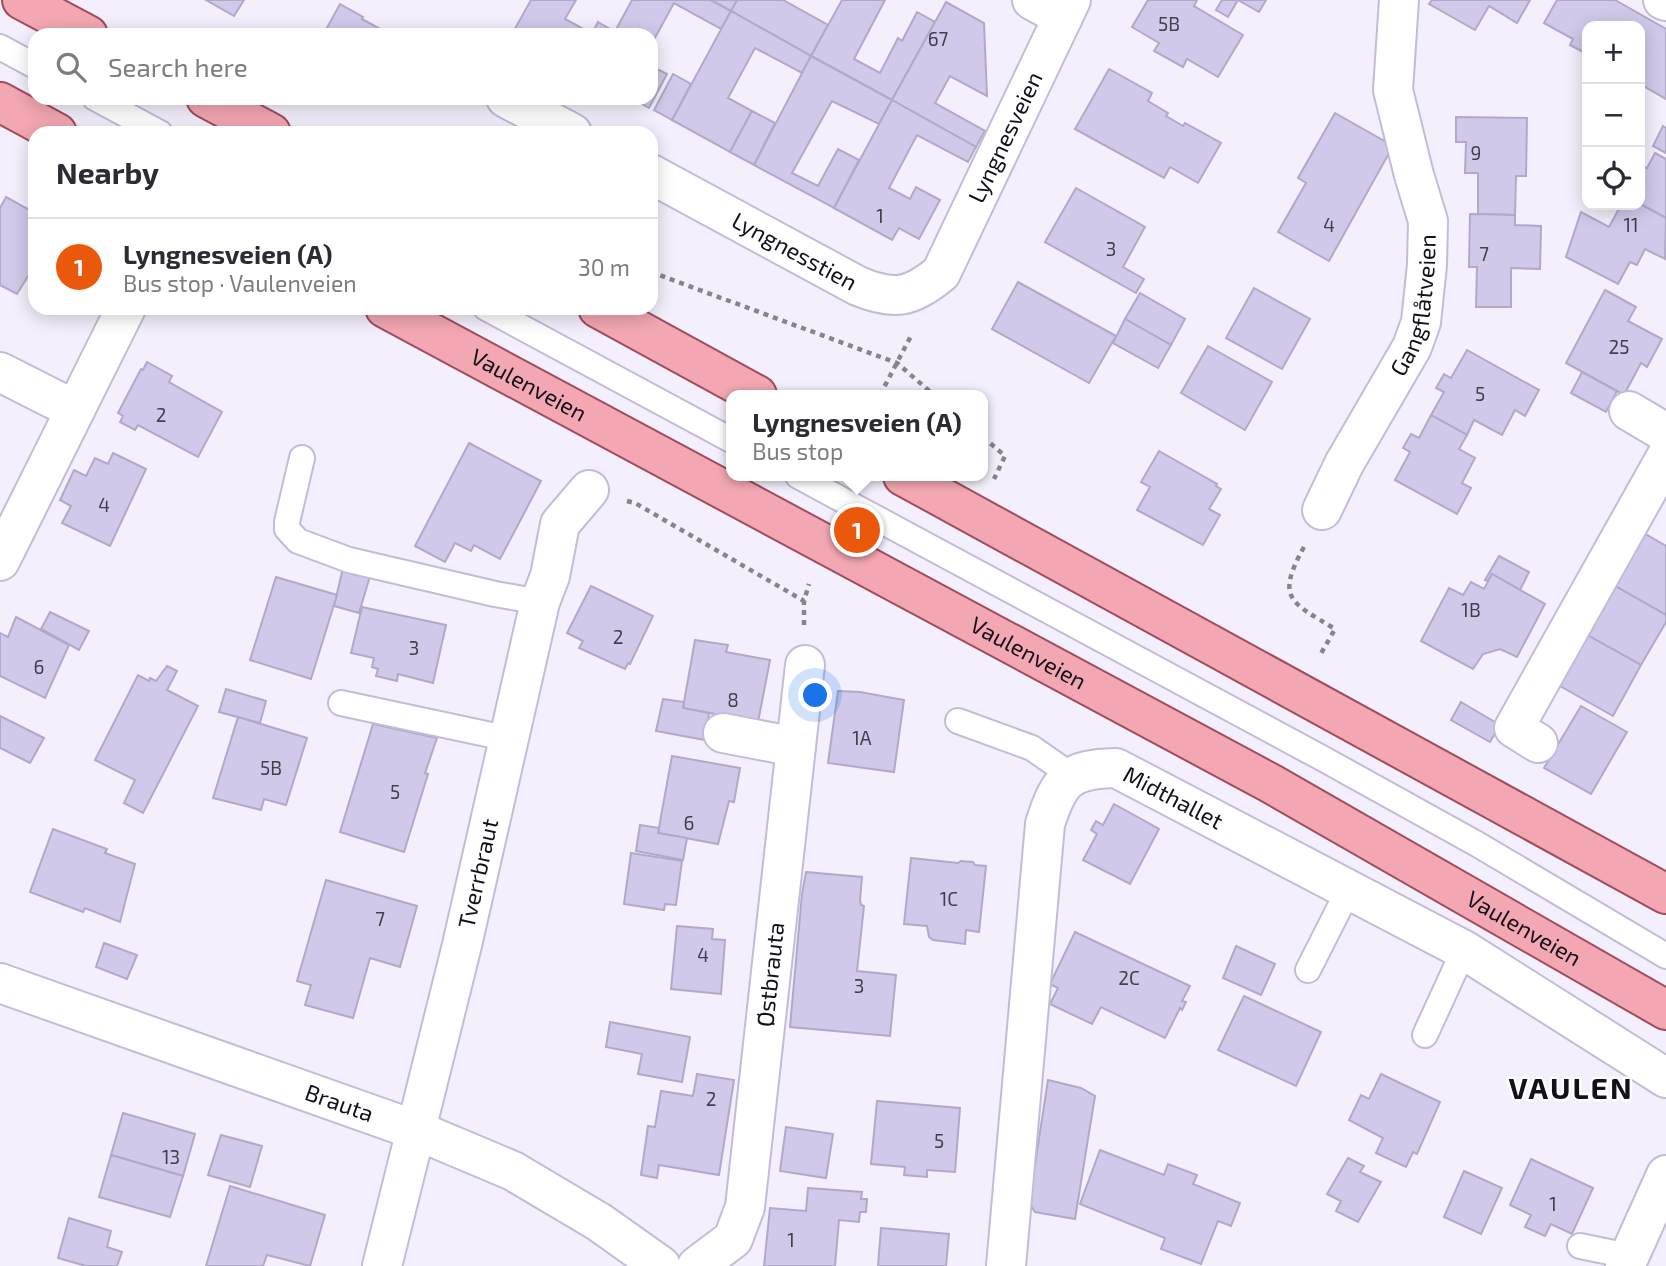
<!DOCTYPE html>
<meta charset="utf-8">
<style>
:root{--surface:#fff;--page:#f7f7f7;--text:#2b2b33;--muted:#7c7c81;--line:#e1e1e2;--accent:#ea580c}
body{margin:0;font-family:"Exo 2",sans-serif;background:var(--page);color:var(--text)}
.controls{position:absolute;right:21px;top:21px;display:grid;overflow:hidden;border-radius:14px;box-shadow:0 4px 18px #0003}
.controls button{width:63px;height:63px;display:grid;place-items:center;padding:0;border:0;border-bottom:2px solid var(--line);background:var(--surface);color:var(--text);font:35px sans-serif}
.you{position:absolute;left:816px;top:696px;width:24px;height:24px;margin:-18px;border:5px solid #fff;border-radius:50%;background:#1a73e8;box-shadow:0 0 0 10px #1a73e833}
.badge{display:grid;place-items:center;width:46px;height:46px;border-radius:50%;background:var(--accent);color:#fff;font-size:23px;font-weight:700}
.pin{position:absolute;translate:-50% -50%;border:4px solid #fff;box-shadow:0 2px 7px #0006}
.popup{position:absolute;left:726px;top:390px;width:262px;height:91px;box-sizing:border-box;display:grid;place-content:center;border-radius:14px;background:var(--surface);filter:drop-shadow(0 2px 5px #0005);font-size:23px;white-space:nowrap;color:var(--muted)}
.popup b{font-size:26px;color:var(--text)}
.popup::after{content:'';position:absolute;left:50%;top:100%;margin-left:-14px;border:14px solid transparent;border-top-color:var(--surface)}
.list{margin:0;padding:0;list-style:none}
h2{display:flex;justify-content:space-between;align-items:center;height:91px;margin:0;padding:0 28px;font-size:30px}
h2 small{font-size:23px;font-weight:400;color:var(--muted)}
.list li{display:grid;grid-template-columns:46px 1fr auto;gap:21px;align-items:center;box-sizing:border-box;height:98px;padding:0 28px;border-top:2px solid var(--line)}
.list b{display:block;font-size:26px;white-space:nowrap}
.list p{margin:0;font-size:23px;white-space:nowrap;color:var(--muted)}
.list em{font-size:23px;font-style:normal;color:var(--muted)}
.icon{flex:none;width:38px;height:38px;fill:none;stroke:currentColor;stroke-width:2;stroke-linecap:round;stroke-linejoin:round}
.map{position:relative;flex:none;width:1666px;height:1266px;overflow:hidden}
.search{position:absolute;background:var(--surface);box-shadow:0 4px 18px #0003;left:28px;top:28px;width:630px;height:77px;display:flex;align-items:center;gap:18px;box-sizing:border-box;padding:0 24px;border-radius:21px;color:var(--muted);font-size:26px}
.panel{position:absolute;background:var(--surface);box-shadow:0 4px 18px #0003;left:28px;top:126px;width:630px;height:189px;border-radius:21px}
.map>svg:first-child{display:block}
.building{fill:#d1c9e9;stroke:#b0a9c8;stroke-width:2}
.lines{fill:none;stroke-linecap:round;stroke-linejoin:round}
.lane-casing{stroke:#c4bbd9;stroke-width:28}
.street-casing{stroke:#c4bbd9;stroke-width:42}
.primary-casing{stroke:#a04c5c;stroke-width:42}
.path{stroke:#87838f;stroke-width:4.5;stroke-dasharray:5 5;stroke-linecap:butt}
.lane{stroke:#fff;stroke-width:24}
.street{stroke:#fff;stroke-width:38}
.primary{stroke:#f3a7b2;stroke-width:38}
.labels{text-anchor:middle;stroke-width:5;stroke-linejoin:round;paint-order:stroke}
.number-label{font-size:19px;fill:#433e4e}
.street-label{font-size:23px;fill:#14101b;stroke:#fefefe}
.district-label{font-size:30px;font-weight:bold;letter-spacing:2px;fill:#14101b;stroke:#fefefe}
</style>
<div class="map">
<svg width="1666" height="1266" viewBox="0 0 1666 1266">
<rect width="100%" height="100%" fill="#f3effc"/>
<g class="building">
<path d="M206,0h38l-10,16z"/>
<path d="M531,0h45l-11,19 24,13 1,3 -78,-1z"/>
<path d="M632,0h79l20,11 -10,18 -47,-26 -23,42v-10h-38z"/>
<path d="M711,0h26l-6,11z"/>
<path d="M737,0h46l45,25 -17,31 -80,-45z"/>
<path d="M842,0h43l-31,59 26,14 18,-35 4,3 15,-29 18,10 -43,78 -81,-44z"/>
<path d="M1148,0h49l-3,6 49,29 -25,42 -31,-18 -4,8 -29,-16 5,-8 -27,-16z"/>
<path d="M1222,0h44l-7,12 -21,-12 -10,17 -12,-7z"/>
<path d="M1432,0h98l-13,23 -28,-17 -14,24 -46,-26z"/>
<path d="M1557,0h58l51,29v70l-26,-15v-58h-53v28l-17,-9 3,-6 -29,-16z"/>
<path d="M946,2l38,21 3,73 -37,-20 -15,27 50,28 -9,16 -84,-47z"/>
<path d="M340,4l23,13 -1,2 29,16h-68z"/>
<path d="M731,11l80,45 -9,17 -47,-25 -27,50 24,13 -22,41 -58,-32z"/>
<path d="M598,22l17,10 -2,3h-22z"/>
<path d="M811,56l81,44 -13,24 -47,-23 -40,72 26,13 20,-37 21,11 -25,48 -80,-43z"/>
<path d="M651,66l16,8 -18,34 -18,-10h20z"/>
<path d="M1109,69l43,24 -4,8 20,12 -2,3 17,10 2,-3 36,20 -23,40 -28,-16 -6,11 -89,-49z"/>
<path d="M673,74l18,10 -19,36 -18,-10z"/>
<path d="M892,100l84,47 -8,15 -51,-27 -28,53 21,11 6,-12 24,13 -21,39 -20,-11 -7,12 -58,-32z"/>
<path d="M752,111l23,12 -21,42 -24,-13z"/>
<path d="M1335,113l58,33 -64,115 -51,-29 28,-49 -8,-5z"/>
<path d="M1456,117l71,1 -1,58h-10l-1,39 -37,-1v-41h-13l1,-31h-10z"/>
<path d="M1663,126l3,2v25l-13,-7z"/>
<path d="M1655,153l11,6v59l-26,-14v-38l7,2z"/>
<path d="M1076,188l69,39 -22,40 21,12 -8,14 -91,-51z"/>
<path d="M6,197l29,16v5l-6,11 6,4v32l-18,29 -17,-9v-77z"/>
<path d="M1640,204l26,14 -1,41 -20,-10 -8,16 -7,-3 -12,22 -52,-27 15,-45 28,15 12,-22z"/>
<path d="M1470,214l45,1v10l26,1 -1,43 -29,-1v39h-35l1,-40h-8z"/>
<path d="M1018,282l98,54 -27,47 -97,-54z"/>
<path d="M1254,288l56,31 -28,50 -56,-31z"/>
<path d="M1605,290l31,17 -8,14 34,18 -15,28 -6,-4 -17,32 -58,-32z"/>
<path d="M1140,293l45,26 -14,26 -46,-26z"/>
<path d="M1125,319l46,26 -13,23 -45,-25z"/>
<path d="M1208,346l64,36 -27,48 -64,-37z"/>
<path d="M1467,350l72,40 -14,26 -10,-6 -13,25 -28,-15 -7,15 -36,-20 13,-23 -8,-4 8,-14 7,4z"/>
<path d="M147,362l25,14 -3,6 53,30 -24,45 -60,-32 -3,5 -15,-8 3,-6 -5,-3 23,-44 2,1z"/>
<path d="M1582,372l35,19 -11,21 -35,-19z"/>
<path d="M1431,415l36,20 -8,14 16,9 -13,25 9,5 -14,26 -62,-34 15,-28 -7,-4 8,-14 8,4z"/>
<path d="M469,443l72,38 -41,78 -26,-14 -3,6 -16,-8 -10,19 -30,-16z"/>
<path d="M1159,451l58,33 -1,2 5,3 -12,20 11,6 -17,30 -66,-35 13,-23 -9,-5z"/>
<path d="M113,453l33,16 -36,77 -48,-23 9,-17 -11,-6 14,-30 12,6 9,-18 13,6z"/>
<path d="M1637,529l29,17v69l-58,-33z"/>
<path d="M1499,556l30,16 -9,18 -28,-16 -4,7 -3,-1z"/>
<path d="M343,568l27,8 -11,37 -25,-7z"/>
<path d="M1492,574l53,30 -28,53 -17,-8 -17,5 -10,15 -52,-28 28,-53 14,7 8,-13 13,7z"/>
<path d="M276,577l61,18 -26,84 -61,-19z"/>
<path d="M1608,582l58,33v7l-25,43 -61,-34z"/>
<path d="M591,586l62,30 -23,48 -2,-1 -3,6 -46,-21 4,-7 -16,-8z"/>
<path d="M362,607l84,18 -13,58 -35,-9 -1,7 -21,-5 2,-7 -6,-2 2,-9 -23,-5z"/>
<path d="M50,612l39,19 -10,19 -38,-21z"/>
<path d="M16,617l53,28 -24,53 -45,-22v-43l8,4z"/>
<path d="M1580,631l61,34 -28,51 -62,-35z"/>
<path d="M695,640l33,5 -2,7 44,8 -12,62 -75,-14z"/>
<path d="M167,666l10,5 -10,19 31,16 -55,107 -19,-10 11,-23 -40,-20 43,-85 11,6 1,-3 6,3z"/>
<path d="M226,689l40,12 -6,22 -41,-11z"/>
<path d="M838,691l22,1 44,8 -10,72 -66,-9z"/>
<path d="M663,699l21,3 -1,6 26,5 -4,27 -49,-9z"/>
<path d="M1461,702l39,23 -10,17 -39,-22z"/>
<path d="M1581,706l46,26 -36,62 -47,-26z"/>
<path d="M0,716l44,22 -14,25 -30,-15z"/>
<path d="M238,717l69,21 -21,67 -22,-6 -3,11 -48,-12z"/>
<path d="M373,724l64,14 -12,35 3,1 -24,78 -64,-20z"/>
<path d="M672,756l68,12 -6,34 -5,-1 -11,43 -60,-11z"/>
<path d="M1114,804l45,25 -29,55 -47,-24 14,-26 -6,-4 5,-9 7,4z"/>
<path d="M640,825l19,3 -1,5 29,5 -4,22 -47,-9z"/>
<path d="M53,829l54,20 -2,4 30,11 -15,58 -35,-14 -2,4 -53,-20z"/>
<path d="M631,853l51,8 -6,44 -11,-1 -1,6 -40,-6z"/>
<path d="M911,858l47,5 3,-2 12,1 2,3 11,1 -7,66 -13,-2 -1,14 -32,-4 -4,-3 -2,-11 -23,-2z"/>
<path d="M806,872l56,5 -2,23 1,5 3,1 -7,65 39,4 -6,61 -100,-9 12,-133z"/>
<path d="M326,880l91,26 -17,61 -30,-9 -17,60 -48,-13 6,-20 -14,-4z"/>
<path d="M677,926l36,3 -1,10 13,1 -4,54 -50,-5z"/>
<path d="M1075,932l115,54 -8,15 4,1 -4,8 -2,-2 -15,30 -64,-31 -9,17 -42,-20 8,-16 -8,-4z"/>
<path d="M104,943l33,12 -10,24 -31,-12z"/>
<path d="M1236,946l39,18 -14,31 -38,-17z"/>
<path d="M1244,996l77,36 -25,54 -78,-36z"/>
<path d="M610,1022l80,15 -8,45 -44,-8 4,-20 -36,-7z"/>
<path d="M697,1074l37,6 -15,95 -60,-10 -2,13 -16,-3 7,-49 7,1 6,-36 32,5z"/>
<path d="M1381,1074l59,28 -23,52 -4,-2 -7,15 -30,-14 7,-15 -34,-18 12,-25 8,4z"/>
<path d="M1048,1080l33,8 14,8 -20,123 -40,-7 -6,-9z"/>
<path d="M877,1101l83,7 -5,64 -28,-2v7l-23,-2 1,-8 -34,-3z"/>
<path d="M123,1113l72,21 -12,42 -72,-21z"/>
<path d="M786,1127l47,7 -7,44 -46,-7z"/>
<path d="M221,1135l41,11 -12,41 -42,-12z"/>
<path d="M1100,1150l64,25 4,-11 29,11 -4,9 47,19 -9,23 -13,-5 -17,43 -40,-15 4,-11 -85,-34z"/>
<path d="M111,1155l72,21 -13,41 -71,-20z"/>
<path d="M1348,1158l16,8 -4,6 21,10 -23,40 -22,-11 5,-10 -14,-7z"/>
<path d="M1531,1159l62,29 -21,46 -21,-10 -6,12 -20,-9 6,-12 -21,-10z"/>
<path d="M1464,1171l38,17 -21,46 -37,-17z"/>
<path d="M230,1186l95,29 -15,51 -43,-11 -4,11h-57z"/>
<path d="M808,1188l54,4 -1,7h6l-1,13h-6l-1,10 -20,-2 -4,46h-71l6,-58 36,3z"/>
<path d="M69,1218l42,13 -4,16 15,5 -5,14h-31l-28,-8z"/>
<path d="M881,1228l68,6 -3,32h-68z"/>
</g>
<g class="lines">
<defs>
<g id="lane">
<path d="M0,47l35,19"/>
<path d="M95,98l65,35"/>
<path d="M486,308l245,132"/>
<path d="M302,458l-15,64v7l11,12 51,19 146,34 45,8"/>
<path d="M798,476l522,281 157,87 189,112"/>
<path d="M341,703l169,36"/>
<path d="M958,721l74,27 40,28"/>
<path d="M1308,970l41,-81"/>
<path d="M1425,1035l39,-85"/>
<path d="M1580,1246l49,10"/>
</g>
<g id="street">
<path d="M1032,0l31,17"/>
<path d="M1663,0l3,1"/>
<path d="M506,98l66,35"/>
<path id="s1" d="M651,174l207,112c36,15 53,12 83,-13l130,-273"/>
<path d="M0,372l75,38"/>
<path d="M1629,411l37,22"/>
<path id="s2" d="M1322,510l22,-46 68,-117 9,-25 6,-57 1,-44 -14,-46 -21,-85 6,-90"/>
<path d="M0,561l126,-253"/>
<path d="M723,733l73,14"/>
<path d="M1538,743l-24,-15 152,-271"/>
<path id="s3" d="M0,983l418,148 95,40 86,51 62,44"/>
<path id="s4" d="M382,1266l80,-321 78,-343 10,-26 10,-52 29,-34"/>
<path id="s5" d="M697,1266l36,-27 12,-32 60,-542"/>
<path id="s6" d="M1006,1266l39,-442c14,-44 23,-55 71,-56l348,182 202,128"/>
<path d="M1625,1266l41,-91"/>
</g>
<g id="primary">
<path d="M22,0l66,35"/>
<path d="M206,98l65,35"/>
<path d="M0,102l57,31"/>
<path id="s7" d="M385,308l885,475 396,227"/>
<path d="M598,308l159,87"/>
<path d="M903,476l763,418"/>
</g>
</defs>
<use href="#lane" class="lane-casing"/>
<use href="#street" class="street-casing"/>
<use href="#primary" class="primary-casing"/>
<g class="path">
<path d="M651,272l246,91 37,32"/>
<path d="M880,395l32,-61"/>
<path d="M983,437l22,19 -11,23"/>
<path d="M627,501l8,2 169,98"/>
<path d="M1304,547c-29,52 -13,55 31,82l-16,28"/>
<path d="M804,625v-24l5,-17"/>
</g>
<use href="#lane" class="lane"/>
<use href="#street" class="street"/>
<use href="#primary" class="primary"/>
</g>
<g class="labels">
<g class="number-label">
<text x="1169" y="31">5B</text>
<text x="938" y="46">67</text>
<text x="1476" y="160">9</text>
<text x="880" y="223">1</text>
<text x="1329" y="232">4</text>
<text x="1631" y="232">11</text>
<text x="1111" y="256">3</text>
<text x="1484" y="261">7</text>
<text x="1619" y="354">25</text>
<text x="1480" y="401">5</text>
<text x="161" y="422">2</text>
<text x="104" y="512">4</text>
<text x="1471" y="617">1B</text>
<text x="618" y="644">2</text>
<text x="414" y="655">3</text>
<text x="39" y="674">6</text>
<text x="733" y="707">8</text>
<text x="862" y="745">1A</text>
<text x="271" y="775">5B</text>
<text x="395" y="799">5</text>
<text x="689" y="830">6</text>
<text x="949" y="906">1C</text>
<text x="380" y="926">7</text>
<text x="703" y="962">4</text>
<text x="1129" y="985">2C</text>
<text x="859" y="993">3</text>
<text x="711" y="1106">2</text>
<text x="939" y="1148">5</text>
<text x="171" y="1164">13</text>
<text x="1553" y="1211">1</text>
<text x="791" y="1247">1</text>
</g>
<g class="street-label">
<text dy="8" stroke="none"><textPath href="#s1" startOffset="476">Lyngnesveien</textPath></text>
<text dy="8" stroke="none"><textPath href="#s1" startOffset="163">Lyngnesstien</textPath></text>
<text dy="8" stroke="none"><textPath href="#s2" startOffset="228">Gangflåtveien</textPath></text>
<text dy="8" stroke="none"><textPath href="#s7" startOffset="163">Vaulenveien</textPath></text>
<text dy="8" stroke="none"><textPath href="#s7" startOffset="730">Vaulenveien</textPath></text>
<text dy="8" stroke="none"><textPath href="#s6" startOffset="609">Midthallet</textPath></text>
<text dy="8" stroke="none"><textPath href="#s4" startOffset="404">Tverrbraut</textPath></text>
<text dy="8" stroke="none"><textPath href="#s7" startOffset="1297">Vaulenveien</textPath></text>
<text dy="8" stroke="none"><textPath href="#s5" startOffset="313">Østbrauta</textPath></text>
<text dy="8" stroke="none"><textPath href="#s3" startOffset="360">Brauta</textPath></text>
</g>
<g class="district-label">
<text x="1571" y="1099">VAULEN</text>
</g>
</g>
</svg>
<div class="controls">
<button>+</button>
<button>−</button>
<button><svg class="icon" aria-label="locate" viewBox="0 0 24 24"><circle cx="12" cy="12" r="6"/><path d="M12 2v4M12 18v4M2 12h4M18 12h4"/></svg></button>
</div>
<div class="you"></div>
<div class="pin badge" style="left:857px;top:530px">1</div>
<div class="popup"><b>Lyngnesveien (A)</b>Bus stop</div>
<div class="search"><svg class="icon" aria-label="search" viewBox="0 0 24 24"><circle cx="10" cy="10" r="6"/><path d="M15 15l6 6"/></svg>Search here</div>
<section class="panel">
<h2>Nearby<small></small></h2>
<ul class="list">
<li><span class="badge">1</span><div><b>Lyngnesveien (A)</b><p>Bus stop · Vaulenveien</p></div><em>30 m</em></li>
</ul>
</section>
</div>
